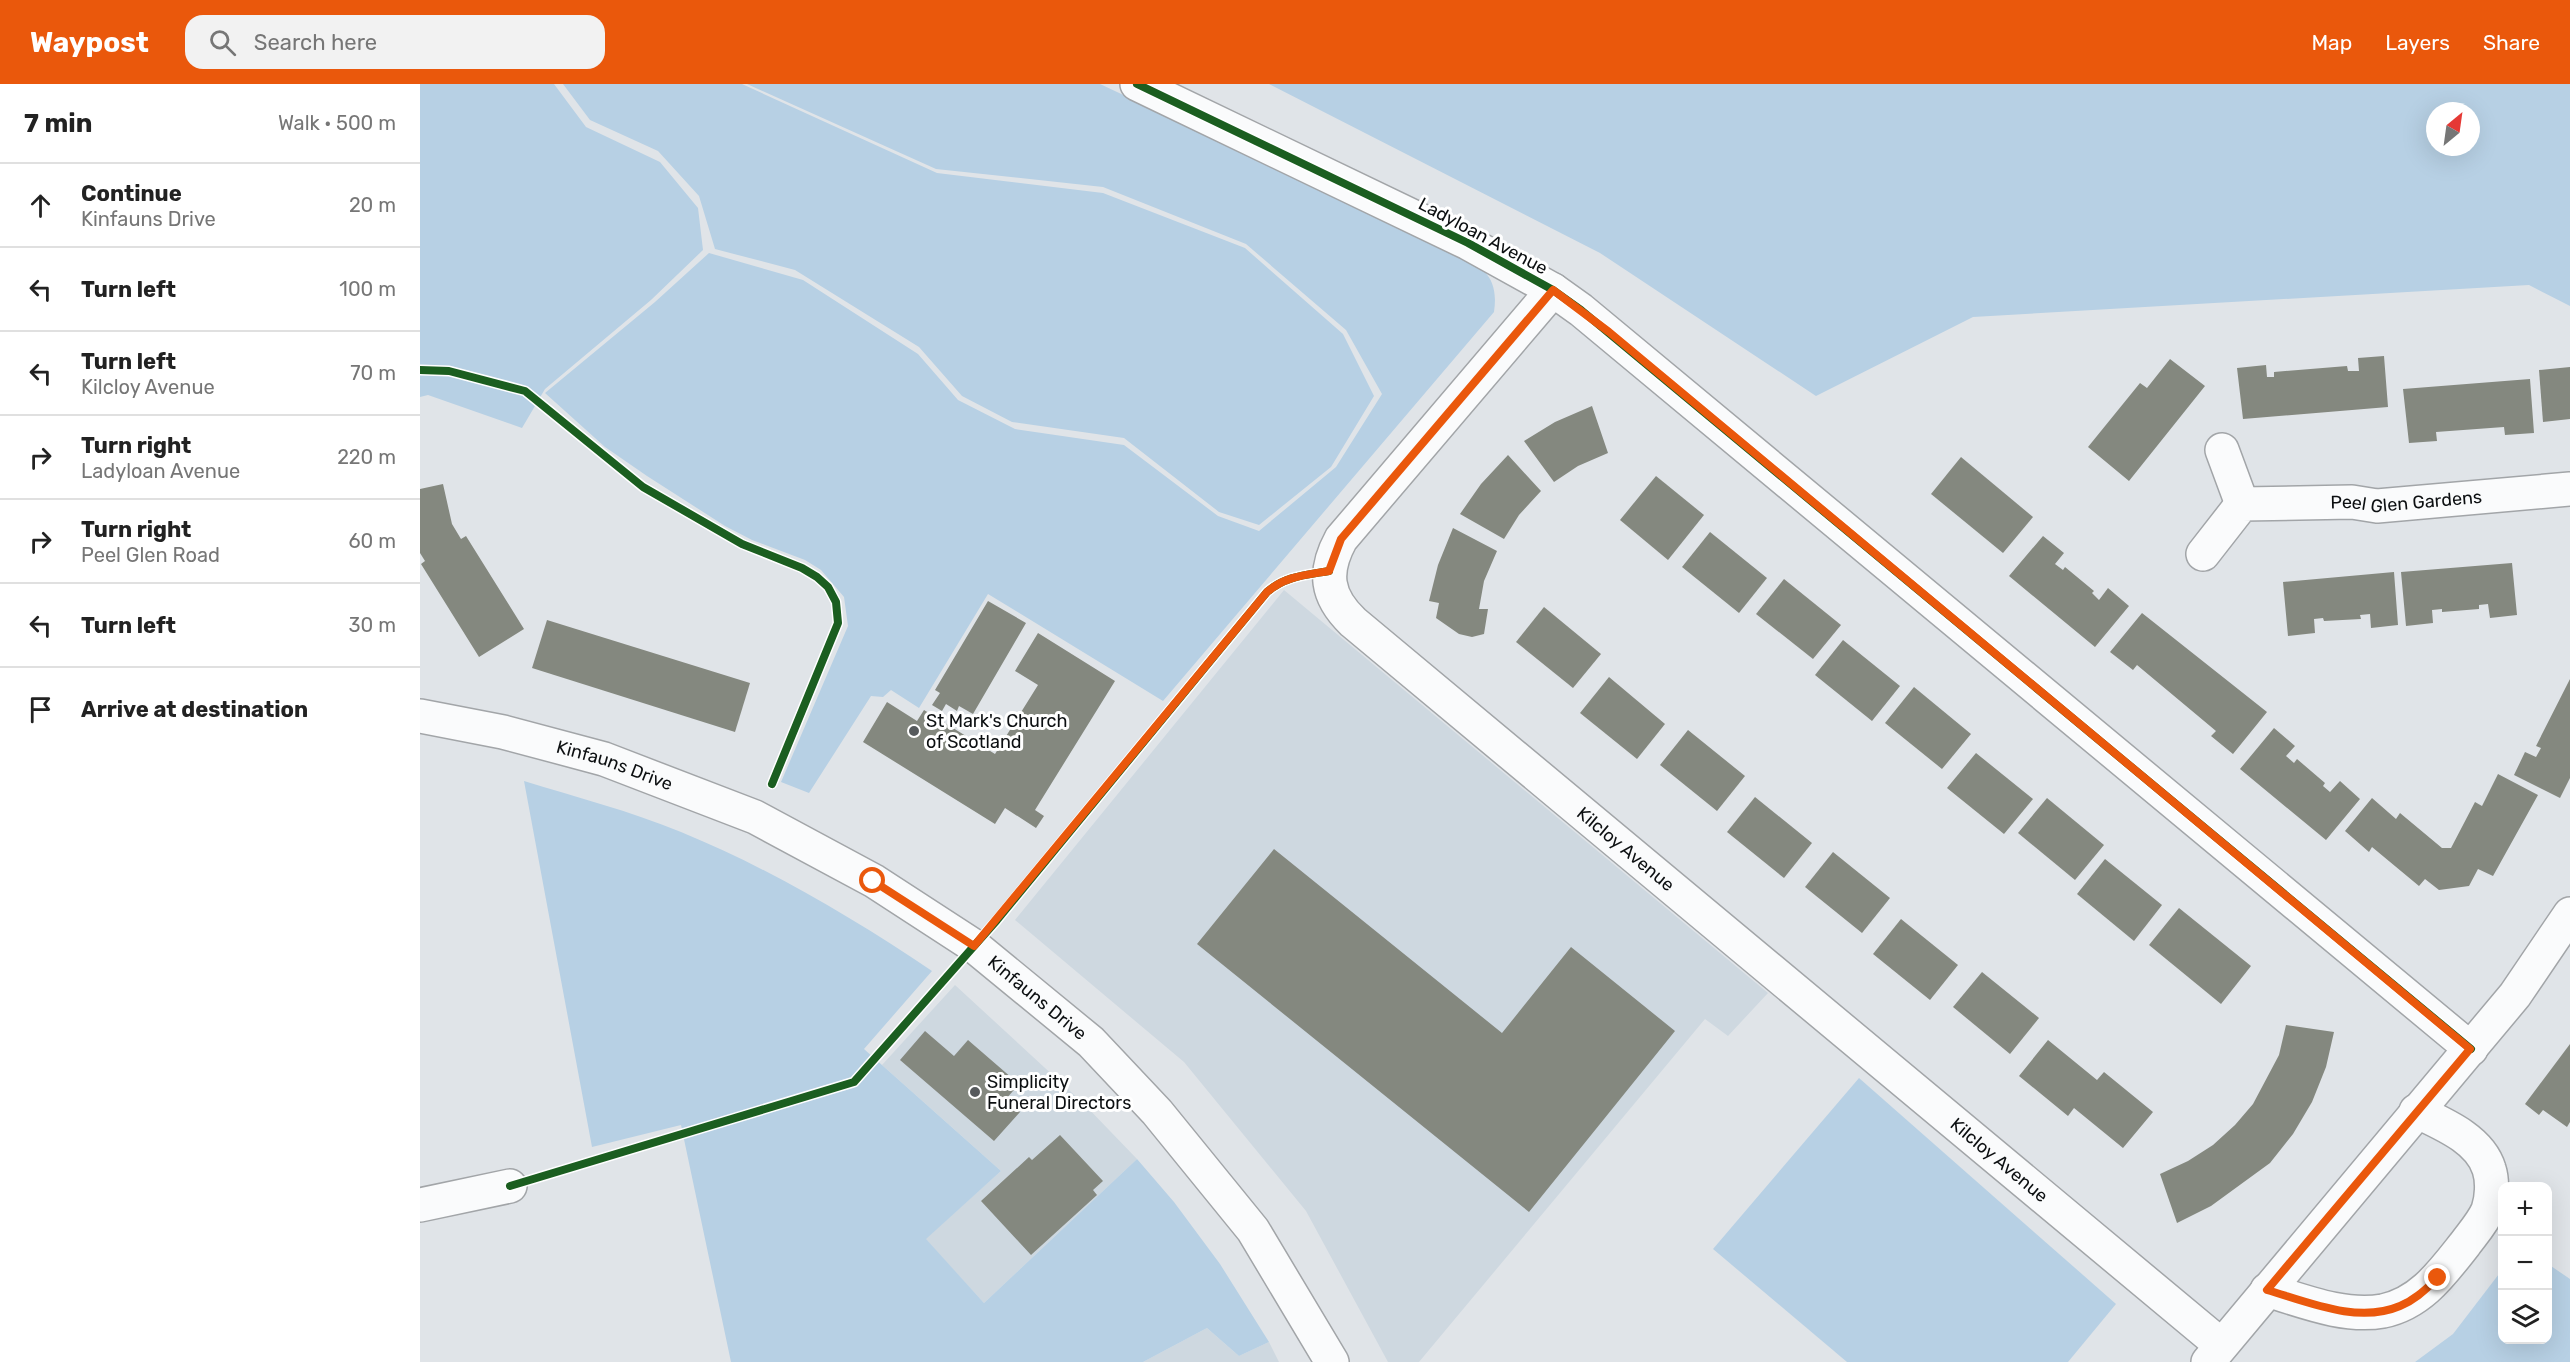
<!DOCTYPE html>
<meta charset="utf-8">
<style>
:root{--surface:#fff;--page:#f2f2f2;--text:#222;--muted:#767676;--line:#e0e0e0;--accent:#ea580c}
body{margin:0;font-family:Rubik,sans-serif;background:var(--page);color:var(--text)}
.controls{position:absolute;right:18px;bottom:18px;display:grid;overflow:hidden;border-radius:12px;box-shadow:0 6px 24px #0002}
.controls button{width:54px;height:54px;display:grid;place-items:center;padding:0;border:0;border-bottom:2px solid var(--line);background:var(--surface);color:var(--text);font:30px sans-serif}
.compass{position:absolute;left:2006px;top:18px;width:54px;height:54px;border-radius:50%;background:var(--surface);box-shadow:0 6px 24px #0002;rotate:29deg}
.stop{position:absolute;width:18px;height:18px;margin:-14px;border:4px solid #ea580c;border-radius:50%;background:#fff}
.stop.end{background:#ea580c;border-color:#fff;box-shadow:0 2px 6px #0008}
.list{margin:0;padding:0;list-style:none}
h2{display:flex;justify-content:space-between;align-items:center;height:78px;margin:0;padding:0 24px;font-size:26px}
h2 small{font-size:20px;font-weight:400;color:var(--muted)}
.list li{display:grid;grid-template-columns:39px 1fr auto;gap:18px;align-items:center;box-sizing:border-box;height:84px;padding:0 24px;border-top:2px solid var(--line)}
.list b{display:block;font-size:22px;white-space:nowrap}
.list p{margin:0;font-size:20px;white-space:nowrap;color:var(--muted)}
.list em{font-size:20px;font-style:normal;color:var(--muted)}
.icon{flex:none;width:33px;height:33px;fill:none;stroke:currentColor;stroke-width:2;stroke-linecap:round;stroke-linejoin:round}
.map{position:relative;flex:none;width:2150px;height:1278px;overflow:hidden}
header{display:flex;align-items:center;gap:36px;box-sizing:border-box;height:84px;padding:0 30px;background:var(--accent);color:#fff}
header strong{font-size:28px}
nav{display:flex;gap:33px;margin-inline-start:auto;font-size:21px}
.search{width:420px;height:54px;background:var(--page);display:flex;align-items:center;gap:15px;box-sizing:border-box;padding:0 21px;border-radius:18px;color:var(--muted);font-size:22px}
main{display:flex}
aside{flex:1;background:var(--surface)}
.map>svg:first-child{display:block}
.built{fill:#ced8e0}
.green{fill:#b7d0e4;fill-rule:evenodd}
.building{fill:#84887f}
.lines{fill:none;stroke-linecap:round;stroke-linejoin:round}
.minor-casing{stroke:#a2a5a8;stroke-width:36}
.minor{stroke:#fafbfc;stroke-width:33}
.cycleway-casing{stroke:#fff;stroke-width:11}
.cycleway{stroke:#1b5e20;stroke-width:8}
.route{stroke:#ea580c;stroke-width:8}
.poi-dot{fill:#565a5c;stroke:#fff;stroke-width:2}
.labels{text-anchor:middle;stroke-width:6;stroke-linejoin:round;paint-order:stroke}
.street-label{font-size:18px;fill:#0c0f11;stroke:#fff}
.poi-label{font-size:18px;fill:#0c0f11;stroke:#fff;text-anchor:start}
</style>
<header>
<strong>Waypost</strong>
<div class="search"><svg class="icon" aria-label="search" viewBox="0 0 24 24"><circle cx="10" cy="10" r="6"/><path d="M15 15l6 6"/></svg>Search here</div>
<nav><a>Map</a><a>Layers</a><a>Share</a></nav>
</header>
<main>
<aside>
<h2>7 min<small>Walk · 500 m</small></h2>
<ul class="list">
<li><svg class="icon" aria-label="ahead" viewBox="0 0 24 24"><path d="M12 20V5M6 11l6-6 6 6"/></svg><div><b>Continue</b><p>Kinfauns Drive</p></div><em>20 m</em></li>
<li><svg class="icon" aria-label="left" viewBox="0 0 24 24"><path d="M17 20v-9H6M10 6l-5 5 5 5"/></svg><div><b>Turn left</b></div><em>100 m</em></li>
<li><svg class="icon" aria-label="left" viewBox="0 0 24 24"><path d="M17 20v-9H6M10 6l-5 5 5 5"/></svg><div><b>Turn left</b><p>Kilcloy Avenue</p></div><em>70 m</em></li>
<li><svg class="icon" aria-label="right" viewBox="0 0 24 24"><path d="M7 20v-9h11M14 6l5 5-5 5"/></svg><div><b>Turn right</b><p>Ladyloan Avenue</p></div><em>220 m</em></li>
<li><svg class="icon" aria-label="right" viewBox="0 0 24 24"><path d="M7 20v-9h11M14 6l5 5-5 5"/></svg><div><b>Turn right</b><p>Peel Glen Road</p></div><em>60 m</em></li>
<li><svg class="icon" aria-label="left" viewBox="0 0 24 24"><path d="M17 20v-9H6M10 6l-5 5 5 5"/></svg><div><b>Turn left</b></div><em>30 m</em></li>
<li><svg class="icon" aria-label="arrive" viewBox="0 0 24 24"><path d="M6 21V4h12l-3 4 3 4H6"/></svg><div><b>Arrive at destination</b></div></li>
</ul>
</aside>
<div class="map">
<svg width="2150" height="1278" viewBox="0 0 2150 1278">
<rect width="100%" height="100%" fill="#e0e4e8"/>
<g class="built">
<path d="M864,506l484,403 -40,43 -23,-17 -286,343h-31l-82,-151 -122,-149 -169,-142z"/>
<path d="M535,901l128,118 54,56 -153,144 -59,-64 76,-68 -119,-106z"/>
<path d="M787,1244l32,28 30,-14 10,20h-136z"/>
</g>
<g class="green">
<path d="M0,0h134l32,43 74,35 38,46 5,42 -52,50 -106,89 -23,39 -94,-33 -8,2z"/>
<path d="M143,0h179l195,89 166,20 142,55 98,86 31,62 -43,71 -72,58 -40,-13 -95,-74 -112,-16 -50,-26 -43,-49 -124,-77 -80,-21 -16,-53 -41,-45 -68,-31z"/>
<path d="M327,0h353l347,163c30,17 53,25 47,65l-331,389 -175,-107 -69,114 -28,-18 -8,7 -12,-1 -62,97 -28,-11 67,-156 -4,-29 -23,-27 -16,-10 -53,-20 -27,-14 -78,-50 -42,-29 -60,-54 110,-91 54,-49 94,27 115,74 40,46 57,29 109,16 94,71 41,15 77,-64 46,-73 -36,-64 -100,-86 -143,-57 -167,-18z"/>
<path d="M849,0h1301v222l-41,-21 -556,32 -157,79 -216,-143zM2015,27h36v36h-36z"/>
<path d="M104,697c52,16 106,30 157,51 88,36 172,86 251,139l-68,78 137,122 -75,68 58,64 153,-144 37,43 46,62 49,78 -30,14 -32,-28 -64,34h-412l-50,-237 -89,22z"/>
<path d="M1439,994l257,226 -48,58h-221l-134,-113z"/>
<path d="M2128,1180l22,15v83h-155l38,-28 49,-64v70h46z"/>
</g>
<g class="building">
<path d="M1964,272l4,51 -145,12 -6,-51 29,-3 1,12h7v-5l73,-6 1,5h11l-1,-13z"/>
<path d="M1750,275l35,27 -76,95 -41,-34 52,-64 7,5z"/>
<path d="M2150,283v52l-27,3 -4,-52z"/>
<path d="M2110,295l4,54 -29,2 -1,-8 -68,5 1,9 -28,2 -6,-54z"/>
<path d="M1172,322l16,47 -30,13 -24,16 -30,-41 31,-19z"/>
<path d="M1088,371l33,36 -22,24 -15,24 -44,-25 21,-30z"/>
<path d="M1541,373l72,60 -30,36 -72,-59z"/>
<path d="M1236,392l48,39 -36,45 -48,-40z"/>
<path d="M23,400l9,40 9,15 5,-3 58,93 -45,28 -58,-93 4,-3 -5,-8v-64z"/>
<path d="M1033,444l44,23 -13,30 -5,28h9l-4,25 -12,3 -13,-3 -23,-16 3,-15 -10,-2 9,-36z"/>
<path d="M1290,448l57,46 -28,35 -57,-46z"/>
<path d="M1623,452l21,17 -9,11 8,6 2,-3 29,24 -2,2 7,7 9,-12 21,18 -34,41 -86,-71z"/>
<path d="M2092,479l5,52 -27,3 -2,-14 -9,1v4l-37,3v-3l-10,1 1,13 -27,3 -5,-54z"/>
<path d="M1974,488l4,53 -27,3 -1,-14 -10,1 1,4 -37,2 -1,-3 -9,1 1,14 -27,3 -5,-54z"/>
<path d="M1364,495l57,46 -28,34 -57,-45z"/>
<path d="M568,517l38,22 -53,91 -14,-8 -2,5 -11,-7 -4,7 -10,-6 8,-12 -5,-3z"/>
<path d="M1124,523l57,47 -28,34 -57,-46z"/>
<path d="M1722,529l125,99 -34,42 -22,-18 5,-5 -79,-66 -4,5 -23,-18z"/>
<path d="M127,536l203,63 -15,49 -203,-64z"/>
<path d="M618,549l77,48 -80,129 9,6 -8,12 -31,-20 -10,16 -132,-82 24,-40 30,19 7,-11 71,44 43,-69 -23,-14z"/>
<path d="M1423,556l57,46 -28,35 -57,-46z"/>
<path d="M1189,593l56,47 -28,35 -57,-46z"/>
<path d="M2150,595v99l-10,20 -46,-23 11,-23 11,5 5,-9 -5,-2z"/>
<path d="M1494,603l57,47 -29,35 -57,-46z"/>
<path d="M1854,644l21,18 -9,10 8,7 3,-4 28,24 -2,3 7,6 10,-11 20,18 -34,41 -86,-71z"/>
<path d="M1268,646l57,46 -28,35 -57,-46z"/>
<path d="M1556,669l57,46 -29,35 -57,-46z"/>
<path d="M2078,690l40,21 -45,81 -15,-7 -9,17 -30,4 -14,-11 -6,7 -47,-39 -3,5 -24,-21 27,-33 24,21 4,-6 42,35h9l24,-46 7,4z"/>
<path d="M1335,713l57,46 -28,35 -57,-46z"/>
<path d="M1627,714l57,47 -29,35 -57,-47z"/>
<path d="M854,765l228,184 69,-86 104,84 -146,181 -332,-268z"/>
<path d="M1413,768l57,46 -28,35 -57,-46z"/>
<path d="M1685,775l57,46 -28,36 -57,-47z"/>
<path d="M1759,824l72,58 -30,38 -72,-59z"/>
<path d="M1481,835l57,46 -28,35 -57,-46z"/>
<path d="M1562,888l57,46 -29,36 -57,-47z"/>
<path d="M1866,941l48,7 -8,35 -14,35 -19,32 -23,29 -59,43 -34,17 -17,-49 28,-13 25,-16 22,-20 18,-21 26,-49z"/>
<path d="M505,947l29,25 14,-16 51,44 -13,15 14,13 -26,29 -94,-81z"/>
<path d="M1628,956l49,40 7,-8 49,40 -30,36 -49,-40 -6,8 -49,-40z"/>
<path d="M2150,960v78l-3,5 -24,-17 -4,5 -14,-11z"/>
<path d="M640,1051l43,46 -10,9 4,5 -66,60 -50,-54 48,-44 3,3z"/>
</g>
<g class="lines">
<defs>
<g id="minor">
<path d="M717,0l331,159 85,47 28,20 890,739"/>
<path id="s1" d="M1133,206l-212,249c-18,33 -15,57 12,83l868,723"/>
<path d="M1802,366l20,54"/>
<path id="s2" d="M1783,470l39,-50 110,-2 25,4 193,-17"/>
<path id="s3" d="M0,632l83,16 101,27 151,58 119,64 100,65 117,96 66,70 96,118 79,132"/>
<path d="M0,1121l90,-19"/>
<path d="M1847,1206c36,11 78,28 116,21 38,-8 59,-38 82,-67 8,-11 18,-22 23,-34 4,-12 5,-29 1,-41 -9,-30 -46,-45 -73,-58"/>
<path d="M1788,1278l307,-367 55,-81"/>
</g>
</defs>
<use href="#minor" class="minor-casing"/>
<use href="#minor" class="minor"/>
<defs>
<g id="cycleway">
<path d="M717,0l331,159 85,47 28,20 890,739"/>
<path d="M0,286l29,1 76,20 118,96 99,57 60,24 15,9 11,10 8,15 2,21 -66,161"/>
<path d="M90,1102l344,-104 143,-162 270,-328c18,-16 39,-17 62,-21"/>
</g>
</defs>
<use href="#cycleway" class="cycleway-casing"/>
<use href="#cycleway" class="cycleway"/>
</g>
<g class="lines">
<path class="route" d="M453,797l101,65 293,-354c18,-16 39,-17 62,-21l12,-32 212,-249 56,42 861,717 -203,241c41,12 91,34 133,16 15,-6 26,-17 38,-28"/>
</g>
<g class="poi-dot">
<circle cx="494" cy="647" r="6"/>
<circle cx="555" cy="1008" r="6"/>
</g>
<g class="labels">
<g class="street-label">
<text transform="translate(1063 152) rotate(28)" y="6">Ladyloan Avenue</text>
<text dy="6" stroke="none"><textPath href="#s2" startOffset="228">Peel Glen Gardens</textPath></text>
<text dy="6" stroke="none"><textPath href="#s3" startOffset="201">Kinfauns Drive</textPath></text>
<text dy="6" stroke="none"><textPath href="#s1" startOffset="774">Kilcloy Avenue</textPath></text>
<text dy="6" stroke="none"><textPath href="#s3" startOffset="687">Kinfauns Drive</textPath></text>
<text dy="6" stroke="none"><textPath href="#s1" startOffset="1260">Kilcloy Avenue</textPath></text>
</g>
<g class="poi-label">
<text x="506" y="643">St Mark's Church<tspan x="506" dy="21">of Scotland</tspan></text>
<text x="567" y="1004">Simplicity<tspan x="567" dy="21">Funeral Directors</tspan></text>
</g>
</g>
</svg>
<div class="controls">
<button>+</button>
<button>−</button>
<button><svg class="icon" aria-label="layers" viewBox="0 0 24 24"><path d="M12 4l9 5-9 5-9-5zM3 14l9 5 9-5"/></svg></button>
</div>
<svg class="compass" viewBox="-18 -18 36 36"><path d="M0-13l5 13h-10z" fill="#e53935"/><path d="M0 13l5-13h-10z" fill="#767676"/></svg>
<div class="stop" style="left:453px;top:797px"></div>
<div class="stop end" style="left:2018px;top:1194px"></div>
</div>
</main>
